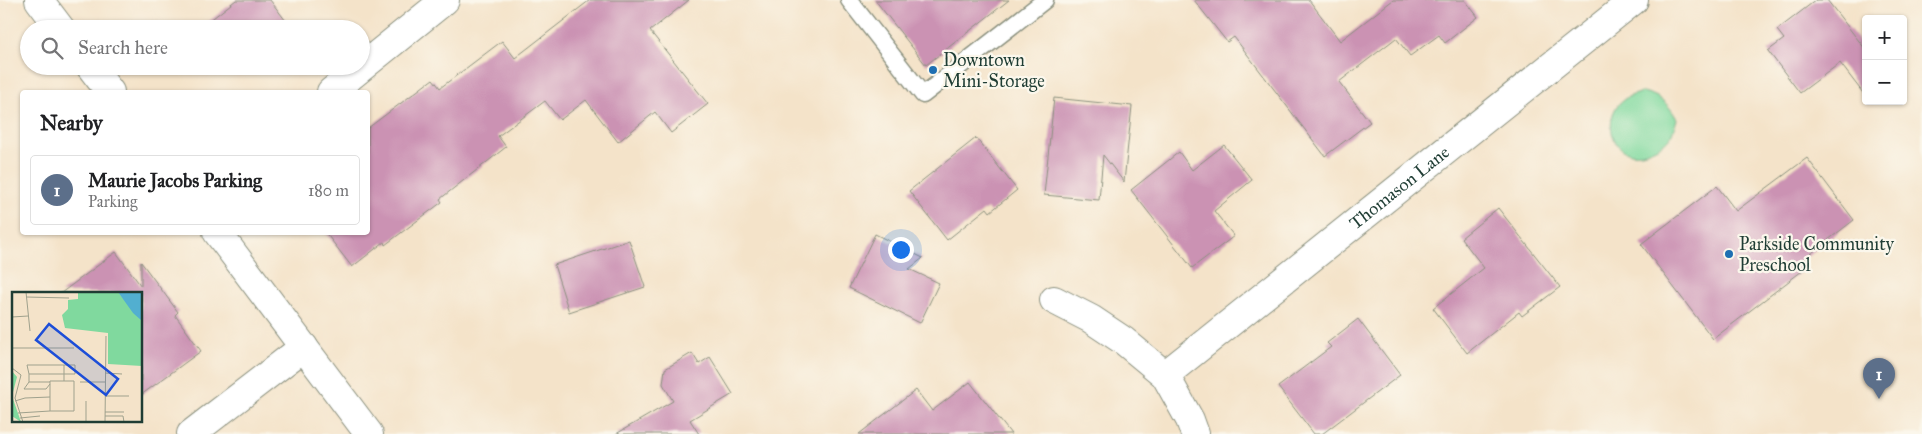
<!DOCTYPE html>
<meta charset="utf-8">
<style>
:root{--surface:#fff;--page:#f2f2f2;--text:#202124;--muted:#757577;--line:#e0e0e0;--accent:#0b8043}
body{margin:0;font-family:"IM FELL Great Primer",serif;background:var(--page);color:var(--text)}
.controls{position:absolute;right:15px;top:15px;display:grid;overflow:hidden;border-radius:5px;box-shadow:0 1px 4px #0004}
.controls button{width:45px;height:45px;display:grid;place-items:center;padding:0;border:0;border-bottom:1px solid var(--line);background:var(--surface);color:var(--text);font:25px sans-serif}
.you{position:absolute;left:900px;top:249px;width:18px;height:18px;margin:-12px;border:4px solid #fff;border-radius:50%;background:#1a73e8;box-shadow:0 0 0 8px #1a73e833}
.badge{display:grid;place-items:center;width:32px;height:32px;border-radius:50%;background:var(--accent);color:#fff;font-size:16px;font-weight:700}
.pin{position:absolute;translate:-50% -41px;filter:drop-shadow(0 1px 2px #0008)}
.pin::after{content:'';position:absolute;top:26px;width:18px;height:15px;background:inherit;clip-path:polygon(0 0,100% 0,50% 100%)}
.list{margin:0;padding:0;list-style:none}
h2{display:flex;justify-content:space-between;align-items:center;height:65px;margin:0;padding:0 20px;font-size:21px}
h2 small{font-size:16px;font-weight:400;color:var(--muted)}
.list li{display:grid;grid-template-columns:32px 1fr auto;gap:15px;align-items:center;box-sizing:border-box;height:70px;margin:0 10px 10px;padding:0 10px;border:1px solid var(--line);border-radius:5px}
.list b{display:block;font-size:19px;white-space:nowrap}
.list p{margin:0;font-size:16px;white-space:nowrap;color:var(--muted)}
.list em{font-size:16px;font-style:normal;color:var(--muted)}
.icon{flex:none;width:28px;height:28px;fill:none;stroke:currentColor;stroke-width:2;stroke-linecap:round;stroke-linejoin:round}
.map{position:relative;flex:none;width:1922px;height:434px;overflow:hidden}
.search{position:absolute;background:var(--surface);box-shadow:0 1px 4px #0004;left:20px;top:20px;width:350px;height:55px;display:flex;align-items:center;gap:12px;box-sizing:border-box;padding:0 18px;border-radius:28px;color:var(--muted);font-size:19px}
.panel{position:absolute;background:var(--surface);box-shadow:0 1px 4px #0004;left:20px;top:90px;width:350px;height:145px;border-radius:5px}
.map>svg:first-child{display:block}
.green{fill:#80d99e;stroke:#508b69}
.building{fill:#cb92b3}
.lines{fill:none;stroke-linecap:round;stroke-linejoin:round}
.service-casing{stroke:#8a907e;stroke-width:19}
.minor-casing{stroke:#8a907e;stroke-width:30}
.service{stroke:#fff;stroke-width:16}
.minor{stroke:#fff;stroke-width:28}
.poi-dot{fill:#1f6fb2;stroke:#fbf7ec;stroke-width:2}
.labels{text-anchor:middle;stroke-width:4.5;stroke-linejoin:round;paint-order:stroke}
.poi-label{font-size:18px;fill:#1f3d34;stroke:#fbf7ec;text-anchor:start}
.street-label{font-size:18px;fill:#1f3d34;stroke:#fbf7ec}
.inset-road{fill:none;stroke:#9fa18d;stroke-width:1}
.view{fill:#1d4ed8;fill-opacity:0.15;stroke:#1d4ed8;stroke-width:2.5}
.inset-edge{fill:none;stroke:#1f3d34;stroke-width:2.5}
</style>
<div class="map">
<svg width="1922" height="434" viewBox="0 0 1922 434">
<rect width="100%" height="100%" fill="#fbf7ec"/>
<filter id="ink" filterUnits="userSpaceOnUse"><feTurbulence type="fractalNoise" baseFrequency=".02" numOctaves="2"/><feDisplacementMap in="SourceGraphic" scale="10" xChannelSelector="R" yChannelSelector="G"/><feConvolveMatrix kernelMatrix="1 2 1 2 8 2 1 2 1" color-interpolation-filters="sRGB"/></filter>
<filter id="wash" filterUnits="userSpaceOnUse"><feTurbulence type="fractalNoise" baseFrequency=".0096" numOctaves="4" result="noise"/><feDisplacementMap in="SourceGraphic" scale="20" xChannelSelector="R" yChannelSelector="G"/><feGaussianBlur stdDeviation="1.12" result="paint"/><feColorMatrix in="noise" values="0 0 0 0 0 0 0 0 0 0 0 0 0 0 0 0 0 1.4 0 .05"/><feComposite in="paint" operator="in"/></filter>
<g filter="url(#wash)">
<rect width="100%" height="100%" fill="#f4e3c9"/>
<path class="green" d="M1643,92c17,4 25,11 34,27 -5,18 -9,24 -26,31 -41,18 -53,-39 -23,-53 4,-2 10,-3 15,-5z"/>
<g id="blocks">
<g class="building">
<path d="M236,0h34l22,29h-93z"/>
<path d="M590,0h99l-39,31 58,73 -37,29 -16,-21 -37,30 -32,-42 -26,20 -15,-19 -47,35 8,11 -66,52 2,3 -57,43 -1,-3 -32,25 -27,-35h43v-104l65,-49 7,9 62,-47 13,17z"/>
<path d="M875,0h134l-83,65z"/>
<path d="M1194,0h115l31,41 53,-41h72l13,17 -33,26 -6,-8 -29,21 -14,-18 -57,44 31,40 -45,34 -91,-119 -7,5z"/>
<path d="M1816,0h11l39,50v47l-26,-34 -40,30 -32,-42 16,-12 -7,-9z"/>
<path d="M1054,98l78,8 -8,76 -21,-27 -4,45 -55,-5z"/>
<path d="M976,138l41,52 -27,22 -3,-4 -40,32 -38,-49z"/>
<path d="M1224,145l28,35 -38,31 20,25 -42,32 -61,-78 48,-38 13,18z"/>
<path d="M1807,158l47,62 -57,44 5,7 -89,68 -72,-95 76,-58 19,25z"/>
<path d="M1498,208l62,79 -38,29 -3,-4 -52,41 -34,-45 51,-40 -23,-30z"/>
<path d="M875,234l48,24 -14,11 30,14 -19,40 -71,-35z"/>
<path d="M629,240l16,47 -76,25 -15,-47z"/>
<path d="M116,252l25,34v-24l37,50 -3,3 26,36 -60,44v-102h-80z"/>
<path d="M1358,319l42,56 -78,59h-8l-36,-47 53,-40 -4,-4z"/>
<path d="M692,353l7,11 11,-7 23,37 -43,26 9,14h-83l57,-33 -10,-17 2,-15z"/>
<path d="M970,382l41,52h-152l57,-44 16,21z"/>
</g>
</g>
</g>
<g filter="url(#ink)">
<use href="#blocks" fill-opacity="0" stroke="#8a907e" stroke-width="1"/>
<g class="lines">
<defs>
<path id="service" d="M849,0l74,95 122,-95"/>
<g id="minor">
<path d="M39,0l22,29"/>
<path d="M90,66l20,26"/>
<path d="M331,92l114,-92"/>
<path d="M217,232l152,202"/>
<path d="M1054,300l37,19 33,22 41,34 25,45 5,14"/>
<path id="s1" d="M1165,375l469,-375"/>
<path d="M191,434l113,-87"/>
</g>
</defs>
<use href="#service" class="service-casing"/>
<use href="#minor" class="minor-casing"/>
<use href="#service" class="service"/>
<use href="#minor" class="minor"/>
</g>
</g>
<g class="poi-dot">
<circle cx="933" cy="70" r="5"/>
<circle cx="1729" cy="254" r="5"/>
</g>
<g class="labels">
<g class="poi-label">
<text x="943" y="66">Downtown<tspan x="943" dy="21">Mini-Storage</tspan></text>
<text x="1739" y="250">Parkside Community<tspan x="1739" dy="21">Preschool</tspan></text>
</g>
<g class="street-label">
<text dy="6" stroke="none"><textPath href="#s1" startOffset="300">Thomason Lane</textPath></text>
</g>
</g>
<g transform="translate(12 292)">
<rect width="130" height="130" fill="#f4e3c9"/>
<path d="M66,0h40l24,29v45l-34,-2v-31l-43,-5 -3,-13 6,-6v-9l10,-1zM0,79l5,6 -5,19 9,26 -9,-6z" fill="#80d99e"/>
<path d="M106,0h24v29l-9,-8z" fill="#52afd0"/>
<path class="inset-road" d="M14,0l4,39M14,5l43,1M0,25l16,-1M0,56h62M0,76l9,7 -6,23 8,24M93,81l17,1M17,82l-2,-9h37M17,90l-5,7h22l4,-5M38,90h-21v-8h46v-9h-11v16M68,90h25M93,104h24M38,105v-16h24v30h-24M3,109l10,-3 25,-1v14l-32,2M74,109v21M93,120h19M93,124h18l1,6M8,126l20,-2M93,130l1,-86"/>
<path class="view" d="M37,32l69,55 -12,16 -70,-55z"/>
<rect width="130" height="130" class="inset-edge"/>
</g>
</svg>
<div class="controls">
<button>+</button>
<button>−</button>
</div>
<div class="you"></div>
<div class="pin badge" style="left:1879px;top:399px;background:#5c6f8a">1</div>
<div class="search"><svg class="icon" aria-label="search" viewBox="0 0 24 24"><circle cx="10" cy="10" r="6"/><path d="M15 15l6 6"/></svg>Search here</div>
<section class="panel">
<h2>Nearby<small></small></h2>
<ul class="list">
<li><span class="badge" style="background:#5c6f8a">1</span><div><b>Maurie Jacobs Parking</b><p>Parking</p></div><em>180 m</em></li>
</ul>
</section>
</div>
